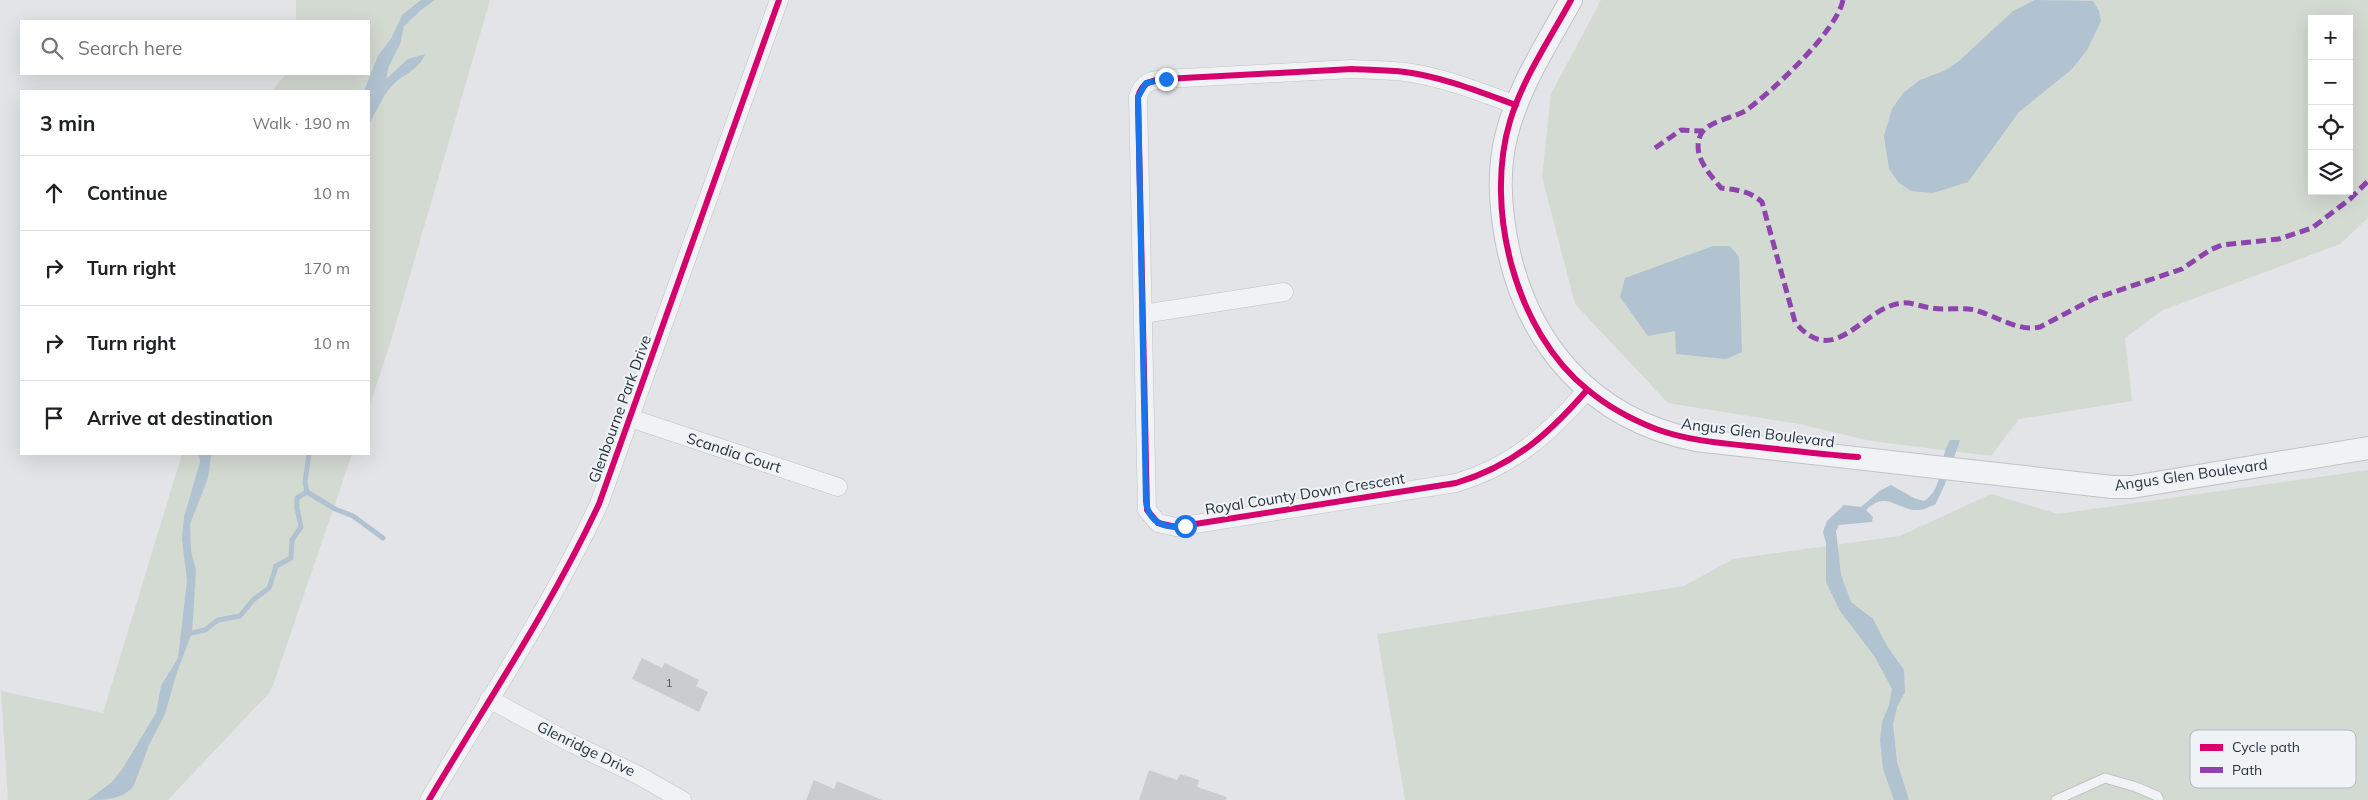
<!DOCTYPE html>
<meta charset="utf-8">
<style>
:root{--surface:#fff;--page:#f6f6f6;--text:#202124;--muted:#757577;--line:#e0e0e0}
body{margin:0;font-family:Mulish,sans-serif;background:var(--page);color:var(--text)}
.controls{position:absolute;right:15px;top:15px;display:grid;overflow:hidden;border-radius:0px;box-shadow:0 5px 20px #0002}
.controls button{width:45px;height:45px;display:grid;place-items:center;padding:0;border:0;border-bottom:1px solid var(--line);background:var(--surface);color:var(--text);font:25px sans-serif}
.stop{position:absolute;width:15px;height:15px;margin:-11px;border:4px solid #1a73e8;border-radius:50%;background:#fff}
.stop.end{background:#1a73e8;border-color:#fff;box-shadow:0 1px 5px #0008}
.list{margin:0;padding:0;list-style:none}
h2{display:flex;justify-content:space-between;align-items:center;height:65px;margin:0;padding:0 20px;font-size:21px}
h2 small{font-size:16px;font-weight:400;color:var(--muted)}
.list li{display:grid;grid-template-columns:32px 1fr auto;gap:15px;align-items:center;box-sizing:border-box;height:75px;padding:0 20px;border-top:1px solid var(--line)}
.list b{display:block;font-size:19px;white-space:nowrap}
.list em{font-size:16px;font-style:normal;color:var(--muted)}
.icon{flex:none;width:28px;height:28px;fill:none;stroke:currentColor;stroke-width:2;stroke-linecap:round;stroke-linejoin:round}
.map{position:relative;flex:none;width:2368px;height:800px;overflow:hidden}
.search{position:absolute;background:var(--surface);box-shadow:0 5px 20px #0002;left:20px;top:20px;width:350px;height:55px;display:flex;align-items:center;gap:12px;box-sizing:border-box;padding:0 18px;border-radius:0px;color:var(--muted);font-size:19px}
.panel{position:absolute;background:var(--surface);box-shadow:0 5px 20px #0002;left:20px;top:90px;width:350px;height:365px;border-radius:0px}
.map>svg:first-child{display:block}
.green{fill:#d3dad2;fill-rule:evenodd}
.water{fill:#b1c2d1}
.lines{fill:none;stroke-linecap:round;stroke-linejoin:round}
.stream{stroke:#b1c2d1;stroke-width:5}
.building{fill:#cacccf}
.service-casing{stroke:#c0c2c5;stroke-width:11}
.minor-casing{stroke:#c0c2c5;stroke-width:19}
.tertiary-casing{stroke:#c0c2c5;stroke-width:24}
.service{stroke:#f1f2f4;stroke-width:9}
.minor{stroke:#f1f2f4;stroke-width:18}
.tertiary{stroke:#f1f2f4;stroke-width:22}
.quiet{stroke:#8e44ad;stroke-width:5;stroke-dasharray:10 5;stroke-linecap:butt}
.cycleway-casing{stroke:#eff3f6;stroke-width:9}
.cycleway{stroke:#d6006c;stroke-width:6}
.route{stroke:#1a73e8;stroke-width:6}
.labels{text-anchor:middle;stroke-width:4;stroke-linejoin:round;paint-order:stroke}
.number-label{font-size:12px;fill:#525a64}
.street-label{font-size:15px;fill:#293340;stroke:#eff3f6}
.key{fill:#eff3f6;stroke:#b4b9bf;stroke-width:1}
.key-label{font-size:14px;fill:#293340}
</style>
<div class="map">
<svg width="2368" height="800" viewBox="0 0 2368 800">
<rect width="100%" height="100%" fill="#e2e4e7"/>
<g class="green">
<path d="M296,0h194l-100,344 -21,63v-316h-97l14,-17h83v-53h-73z"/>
<path d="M1601,0h767v218l-28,26 -177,66 -38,28 7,63 -113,18 -28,37 -120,-15 -72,-17 -131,-21 -93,-99 -33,-127 9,-83zM2312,19h37v172h-37z"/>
<path d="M182,454h170l-81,237 -103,109h-160l-7,-109 102,22z"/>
<path d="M2368,470v330h-963l-28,-166 307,-48 49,-27 167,-23 91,-42 67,20z"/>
</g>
<g class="water">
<path d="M421,0h14l-14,10 -17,16 -4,18 -11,22 -3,13 22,-20 17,-5c-4,13 -19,20 -28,27 -13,10 -20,30 -28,43v-33h-5l14,-35 14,-19 10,-22z"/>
<path d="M2035,0l58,1 6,10 2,10 -14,29 -15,19 -53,43 -51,70 -35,11 -22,-2 -12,-8 -10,-14 -5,-33 8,-27 11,-16 17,-13 24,-9 15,-10 54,-50z"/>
<path d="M1713,246h17l9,11 3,95 -16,7 -50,-5 -1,-23 -27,5 -28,-39 5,-19z"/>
<path d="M1950,440h10l-15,44 -10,21c-5,1 -11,5 -16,5 -21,2 -32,-21 -53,0l7,7 -1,5 -33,3 -3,6 5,44 10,27 22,17 14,27 17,24 1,22 -8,15 -4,17 4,38 12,38h-15l-11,-31 -3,-29 2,-18 7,-17 3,-16 -17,-32 -35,-46 -14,-29v-39l-3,-11 4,-11 17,-16 17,2 20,-17 10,-5 23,13 10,3c21,-13 13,-39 26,-61z"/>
<path d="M199,454h12v2l-3,22 -18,46 1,27 5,19 -4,63 -15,39 -12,42 -16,31 -15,40c-10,15 -31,15 -46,15l24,-18 11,-14 33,-55 5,-27 17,-28 9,-77 -5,-42 2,-22 16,-55z"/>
</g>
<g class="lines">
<g class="stream">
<path d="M309,454l-4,28 2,10 28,17 18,7 30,22"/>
<path d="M192,633l13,-3 13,-10 22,-4 13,-16 16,-12 7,-22 15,-8 1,-18 9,-13 -4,-19v-10l10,-6"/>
</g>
</g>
<g class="building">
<path d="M642,658l20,10 3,-5 34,17 -3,6 12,6 -9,20 -67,-33z"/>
<path d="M1149,770l28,10 3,-6 19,6 -2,7 30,10 -1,3h-87z"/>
<path d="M814,780l20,9 3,-8 45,19h-76z"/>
</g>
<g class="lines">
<defs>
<path id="service" d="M2056,800l49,-22 31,9 21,9 2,4"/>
<g id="minor">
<path d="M1516,105c-36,-13 -73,-28 -111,-33 -17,-2 -35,-2 -53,-3l-187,10c-13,1 -23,3 -27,18l9,413 11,13 18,4 280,-44c57,-17 93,-49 131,-93"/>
<path d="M1143,314l141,-22"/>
<path d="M630,418l208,69"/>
<path d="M489,699l78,42 71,34 44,25"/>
<path d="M429,800c58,-98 122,-193 170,-296l180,-504"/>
</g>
<path id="tertiary" d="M1571,0c-24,44 -53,87 -65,137 -8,34 -6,66 0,101 19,104 84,181 190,202l416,47h20l236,-39"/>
</defs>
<use href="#service" class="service-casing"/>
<use href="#minor" class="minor-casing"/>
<use href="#tertiary" class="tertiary-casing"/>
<use href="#service" class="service"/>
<use href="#minor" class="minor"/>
<use href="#tertiary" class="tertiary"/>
<g class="quiet">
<path d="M1843,0c-6,31 -72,93 -98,111 -12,7 -37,10 -44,23 -10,21 8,39 20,54 16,2 29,3 41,14l33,120c40,49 67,-15 107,-19 10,-1 20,4 30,5 15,3 32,-2 46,3 20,6 41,21 62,16l53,-28 89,-30 28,-19 12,-5 57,-6 33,-11 38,-29 18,-18"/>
<path d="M1655,148l26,-18 21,1"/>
</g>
<defs>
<g id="cycleway">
<path d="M1571,0c-21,39 -48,78 -61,121 -26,87 5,211 78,269 19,16 45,30 68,39 30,11 62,14 93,17 36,4 72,8 109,11"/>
<path d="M1516,105c-36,-13 -73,-28 -111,-33 -17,-2 -35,-2 -53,-3l-187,10c-13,1 -23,3 -27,18l9,413 11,13 18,4 280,-44c57,-17 93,-49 131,-93"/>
<path d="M429,800c58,-98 122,-193 170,-296l180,-504"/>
</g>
</defs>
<use href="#cycleway" class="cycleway-casing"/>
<use href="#cycleway" class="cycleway"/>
</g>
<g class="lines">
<path class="route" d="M1166,79l-20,4 -8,14 8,405c3,21 19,27 39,24"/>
</g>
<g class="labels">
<g class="number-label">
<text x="669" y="687">1</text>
</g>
<g class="street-label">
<text transform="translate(620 409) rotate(-70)" y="5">Glenbourne Park Drive</text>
<text transform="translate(1758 433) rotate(7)" y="5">Angus Glen Boulevard</text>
<text transform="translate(734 453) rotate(18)" y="5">Scandia Court</text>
<text transform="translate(2191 475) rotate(-8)" y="5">Angus Glen Boulevard</text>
<text transform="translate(1305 494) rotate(-9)" y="5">Royal County Down Crescent</text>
<text transform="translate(586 749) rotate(26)" y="5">Glenridge Drive</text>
</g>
</g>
<rect x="2190" y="730" width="166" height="58" rx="8" class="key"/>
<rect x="2200" y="744" width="23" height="7" fill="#d6006c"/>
<rect x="2200" y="767" width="23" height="6" fill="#8e44ad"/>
<g class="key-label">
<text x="2232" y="752">Cycle path</text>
<text x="2232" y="775">Path</text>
</g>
</svg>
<div class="controls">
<button>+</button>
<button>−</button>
<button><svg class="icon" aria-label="locate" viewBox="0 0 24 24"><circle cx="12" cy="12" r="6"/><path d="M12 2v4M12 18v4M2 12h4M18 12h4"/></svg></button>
<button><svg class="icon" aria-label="layers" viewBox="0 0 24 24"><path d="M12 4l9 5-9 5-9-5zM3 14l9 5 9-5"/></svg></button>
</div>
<div class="stop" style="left:1185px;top:526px"></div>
<div class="stop end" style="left:1166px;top:79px"></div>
<div class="search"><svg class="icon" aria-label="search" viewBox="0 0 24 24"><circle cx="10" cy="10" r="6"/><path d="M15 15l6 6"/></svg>Search here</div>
<section class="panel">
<h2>3 min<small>Walk · 190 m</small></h2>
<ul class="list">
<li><svg class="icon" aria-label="ahead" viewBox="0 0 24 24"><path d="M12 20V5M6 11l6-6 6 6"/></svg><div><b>Continue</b></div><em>10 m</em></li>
<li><svg class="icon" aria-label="right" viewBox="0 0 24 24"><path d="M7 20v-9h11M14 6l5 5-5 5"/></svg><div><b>Turn right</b></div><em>170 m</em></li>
<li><svg class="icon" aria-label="right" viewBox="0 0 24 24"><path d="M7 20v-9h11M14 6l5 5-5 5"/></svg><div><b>Turn right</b></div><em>10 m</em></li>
<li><svg class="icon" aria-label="arrive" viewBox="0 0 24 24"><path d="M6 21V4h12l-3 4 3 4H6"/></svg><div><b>Arrive at destination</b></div></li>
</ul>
</section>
</div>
